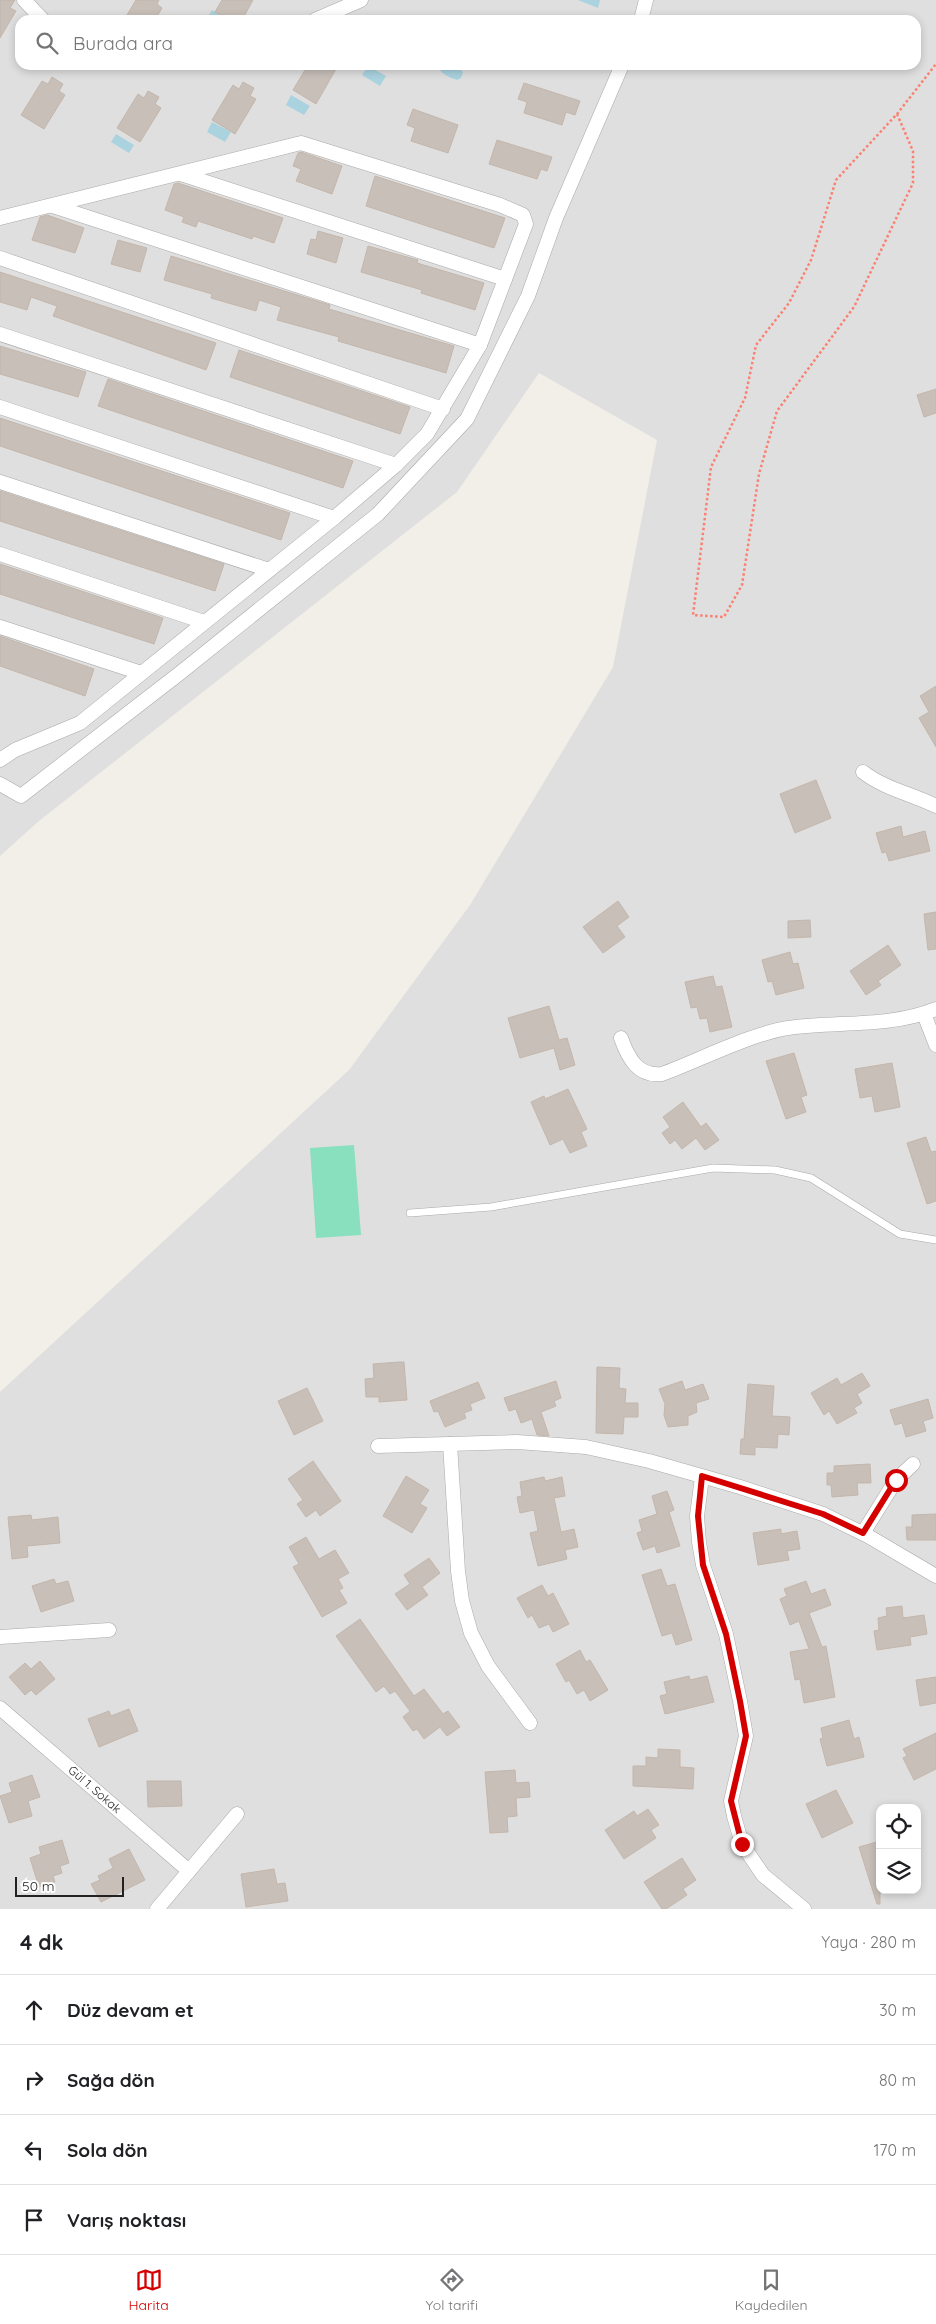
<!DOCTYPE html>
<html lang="tr">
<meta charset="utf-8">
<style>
:root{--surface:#fff;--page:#f6f6f6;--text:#202124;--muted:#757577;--line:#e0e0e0;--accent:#d40000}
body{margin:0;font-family:Quicksand,sans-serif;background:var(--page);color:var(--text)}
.controls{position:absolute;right:15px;bottom:15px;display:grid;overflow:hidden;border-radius:10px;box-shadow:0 2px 8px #0003}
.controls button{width:45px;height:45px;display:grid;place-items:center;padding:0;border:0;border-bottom:1px solid var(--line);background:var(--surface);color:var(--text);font:25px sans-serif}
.scale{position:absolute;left:15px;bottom:12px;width:109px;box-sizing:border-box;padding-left:5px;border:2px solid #222;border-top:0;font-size:14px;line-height:18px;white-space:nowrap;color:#222;-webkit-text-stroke:4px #fff;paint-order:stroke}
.stop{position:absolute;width:15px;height:15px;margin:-11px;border:4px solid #d40000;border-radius:50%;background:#fff}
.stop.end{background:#d40000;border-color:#fff;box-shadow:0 1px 5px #0008}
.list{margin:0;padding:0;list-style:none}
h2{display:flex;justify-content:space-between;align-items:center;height:65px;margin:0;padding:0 20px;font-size:21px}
h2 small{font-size:16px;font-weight:400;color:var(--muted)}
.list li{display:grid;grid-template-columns:32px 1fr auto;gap:15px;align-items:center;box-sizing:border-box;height:70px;padding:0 20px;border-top:1px solid var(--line)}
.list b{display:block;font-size:19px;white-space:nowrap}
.list em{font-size:16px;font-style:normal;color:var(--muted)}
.icon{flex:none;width:28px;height:28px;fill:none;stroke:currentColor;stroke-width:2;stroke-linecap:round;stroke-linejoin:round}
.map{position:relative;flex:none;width:936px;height:1909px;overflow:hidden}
.search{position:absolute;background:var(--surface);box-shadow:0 2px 8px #0003;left:15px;right:15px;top:15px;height:55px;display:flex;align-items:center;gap:12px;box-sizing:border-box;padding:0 18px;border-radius:15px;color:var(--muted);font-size:19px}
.sheet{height:345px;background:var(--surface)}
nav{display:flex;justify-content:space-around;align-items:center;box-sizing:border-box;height:70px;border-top:1px solid var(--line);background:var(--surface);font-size:14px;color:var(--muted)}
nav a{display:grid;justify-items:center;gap:2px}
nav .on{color:var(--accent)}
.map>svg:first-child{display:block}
.residential{fill:#e0dfdf;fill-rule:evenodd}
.pitch{fill:#88e0be}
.water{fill:#aad3df}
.building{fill:#c7bfb8;stroke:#c4b6ab}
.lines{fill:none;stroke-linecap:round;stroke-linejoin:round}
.lane-casing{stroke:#a9a9a9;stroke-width:8}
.street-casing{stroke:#a9a9a9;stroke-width:15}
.path{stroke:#fa8072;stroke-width:2.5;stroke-dasharray:2.5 2.5;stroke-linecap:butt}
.lane{stroke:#fff;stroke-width:7}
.street{stroke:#fff;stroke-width:14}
.route{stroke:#d40000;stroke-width:6}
.labels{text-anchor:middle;stroke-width:5;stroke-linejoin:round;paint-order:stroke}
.street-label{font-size:12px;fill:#222;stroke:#fff}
</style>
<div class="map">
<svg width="936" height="1909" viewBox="0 0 936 1909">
<rect width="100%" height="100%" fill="#f2efe9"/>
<path class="residential" d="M0,0h936v1909h-936v-517l349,-322 121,-165 143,-238 44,-227 -118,-67 -82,119 -418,329 -39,35zM20,20h896v45h-896zM880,1808h37v82h-37z"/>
<path class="pitch" d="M354,1145l7,90 -45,3 -6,-90z"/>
<g class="water">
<path d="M578,0h22l-2,8z"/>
<path d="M212,10l15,10h-21z"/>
<path d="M437,65c10,0 20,-1 26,7l-2,6 -4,2c-9,-3 -16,-6 -20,-15z"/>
<path d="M368,66l18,10 -6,10 -18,-11z"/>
<path d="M291,95l19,11 -6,9 -18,-10z"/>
<path d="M212,122l19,10 -6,10 -18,-10z"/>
<path d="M116,134l18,11 -5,8 -18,-11z"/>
</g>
<g class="building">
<path d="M0,0h15l-5,8 6,3 -16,27z"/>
<path d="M136,0h23l-2,4 5,4 -7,12h-31z"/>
<path d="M222,0h31l-11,20h-12l-15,-8z"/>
<path d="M308,65h21l7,4 -20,35 -23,-14z"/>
<path d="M52,77l11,7 -4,7 6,4 -21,34 -23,-14 21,-34 6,3z"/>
<path d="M243,82l11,6 -4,8 6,3 -21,35 -23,-14 21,-35 6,4z"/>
<path d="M524,83l56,18 -5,14 -9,-3 -4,13 -38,-12 3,-11 -9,-3z"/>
<path d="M148,91l11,6 -4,7 6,4 -21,34 -23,-14 21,-34 6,4z"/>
<path d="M413,109l45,16 -10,28 -37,-12 4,-13 -8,-3z"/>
<path d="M497,140l55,17 -5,14 -6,-2 -4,10 -48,-15z"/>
<path d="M301,152l41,14 -10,28 -36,-13 5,-12 -8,-3 5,-13z"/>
<path d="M375,176l130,42 -11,30 -128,-42z"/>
<path d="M178,183l105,35 -9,25 -21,-7 -1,3 -54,-18 -2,6 -14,-5 2,-5 -19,-7 9,-26z"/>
<path d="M47,215l37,13 -9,25 -43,-13 8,-23z"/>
<path d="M318,231l25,7 -7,25 -29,-9 4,-15 5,1z"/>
<path d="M118,240l29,8 -7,24 -29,-8z"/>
<path d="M368,246l50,14 -1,3 67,20 -9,27 -54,-17 1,-3 -61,-18z"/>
<path d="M171,256l159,49 -1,4 125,37 -8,27 -108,-32 1,-4 -62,-17 4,-13 -22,-7 -3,11 -45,-13 1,-4 -48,-14z"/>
<path d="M0,272l216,71 -10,27 -153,-54 4,-10 -26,-9 -4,13 -27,-8z"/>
<path d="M0,346l86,26 -8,25 -78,-23z"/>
<path d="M239,350l171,57 -10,27 -170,-57z"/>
<path d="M108,379l245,82 -10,27 -245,-82z"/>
<path d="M936,389v24l-12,4 -7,-22z"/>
<path d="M0,418l290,95 -9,27 -281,-94z"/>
<path d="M0,491l224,73 -9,27 -215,-70z"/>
<path d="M0,564l163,54 -9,26 -154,-50z"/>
<path d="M0,636l94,33 -9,27 -85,-30z"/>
<path d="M936,686v61l-17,-29 10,-6 -9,-16z"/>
<path d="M816,780l15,38 -36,15 -15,-39z"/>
<path d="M901,826l2,11 22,-6 5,20 -41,10 -3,-9 -4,1 -6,-20z"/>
<path d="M618,901l11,16 -12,9 8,11 -22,16 -20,-26z"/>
<path d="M936,912v37l-8,1 -4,-36z"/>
<path d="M810,920l1,17 -23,1v-17z"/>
<path d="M888,945l13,20 -23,16 3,4 -15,10 -16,-24z"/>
<path d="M790,952l3,12 5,-1 6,25 -28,7 -4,-14 -4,1 -6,-22z"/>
<path d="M713,976l3,11 6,-1 10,41 -22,5 -3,-14 -7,1 -3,-12 -6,1 -6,-26z"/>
<path d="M549,1006l10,34 8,-2 8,27 -15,5 -6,-22 -34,10 -12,-40z"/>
<path d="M794,1053l13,42 -6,2 5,15 -20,7 -20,-58z"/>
<path d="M892,1063l8,44 -25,5 -3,-16 -12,2 -5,-29z"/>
<path d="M568,1089l19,40 -6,3 6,14 -17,7 -7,-14 -13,6 -19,-43 13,-6 1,3z"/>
<path d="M683,1102l18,25 5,-4 13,17 -14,10 -9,-12 -14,11 -7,-9 -5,4 -8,-11 8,-6 -7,-10z"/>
<path d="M926,1137l5,15 5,-1v50l-9,3 -20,-61z"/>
<path d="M399,1362h5l3,38 -28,2v-5h-13l-1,-18 9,-1 -1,-14z"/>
<path d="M597,1367l23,1 -1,20 7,1 -1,14h13v14h-14l-1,17 -27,-1z"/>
<path d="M862,1373l8,13 -13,8 5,9 -8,5 3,5 -20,11 -8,-13 -5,4 -13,-22 26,-15 4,7z"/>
<path d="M556,1381l5,17 -7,3 2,5 -15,6 8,24 -12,-1 -5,-16 -11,4 -5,-14 -7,2 -5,-13z"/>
<path d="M682,1381l3,9 18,-6 6,15 -13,4 1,9 -9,4v9l-20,2 -4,-12 1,-11 -6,-15z"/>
<path d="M478,1382l7,16 -15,6 2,6 -8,3 2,5 -21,9 -7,-16 -4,1 -4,-11z"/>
<path d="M748,1384l26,2 -2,30 18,1 -1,18 -11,-1 -1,14 -22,-1v8l-15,-1 1,-15h3z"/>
<path d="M307,1388l16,33 -29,14 -16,-34z"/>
<path d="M928,1399l5,19 -10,3 3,10 -20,6 -4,-14 -7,2 -5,-15z"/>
<path d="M313,1461l28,40 -21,15 -4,-6 -10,7 -9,-13 6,-4 -15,-21z"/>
<path d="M870,1464l1,19h-14l1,12 -26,2 -1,-12h-4v-12h7v-7z"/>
<path d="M406,1476l23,14 -9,14 7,4 -15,25 -29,-17z"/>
<path d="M544,1477l1,4 17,-4 3,19 -11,2 7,34 13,-3 4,18 -13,3 2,9 -29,7 -8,-33 8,-2 -4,-21 -14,3 -3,-16 5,-1 -2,-14z"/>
<path d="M667,1491l7,19 -5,2 11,34 -23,7 -2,-7 -12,4 -6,-17 5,-2 -3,-11 18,-6 -5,-18z"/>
<path d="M936,1514v26h-29l-1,-13h6v-12z"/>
<path d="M31,1515l1,5 26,-3 2,26 -33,3 1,11 -16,2 -4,-42z"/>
<path d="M781,1529v5l16,-3 3,18 -13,2 2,9 -31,5 -5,-32z"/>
<path d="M306,1537l13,22 16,-9 14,23 -11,6 5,9 -4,2 8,13 -25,14 -29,-50 6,-3 -10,-17z"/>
<path d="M429,1558l11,15 -18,14 6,8 -21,15 -12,-16 15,-10 -6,-9z"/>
<path d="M661,1569l6,17 8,-2 17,56 -16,5 -4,-12 -10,3 -20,-61z"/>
<path d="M54,1579l2,5 12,-3 6,20 -33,11 -9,-26z"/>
<path d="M806,1581l5,13 14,-5 6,16 -22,8 13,34 4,-1 9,51 -31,6 -4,-24 -5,1 -5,-28 19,-3 -10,-28 -9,4 -10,-26 7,-3 -3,-7z"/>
<path d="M542,1585l6,11 5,-3 16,31 -16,8 -4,-8 -10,4 -7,-13 -4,3 -11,-20z"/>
<path d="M902,1606l1,12 21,-3 3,19 -17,3 1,8 -34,5 -3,-19 5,-1 -1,-12 9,-2 -1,-8z"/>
<path d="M360,1619l54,77 10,-7 19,25 5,-3 12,16 -13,9 -7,-9 -16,12 -7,-10 -4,2 -10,-14 7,-6 -15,-20 -5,3 -6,-8 -8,6 -40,-56z"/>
<path d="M580,1650l6,12 4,-2 18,30 -18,11 -6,-11 -7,4 -8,-14 -3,2 -10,-18z"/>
<path d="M40,1661l15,18 -19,16 -5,-5 -6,5 -16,-18 16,-14 6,6z"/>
<path d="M689,1676l1,4 17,-4 7,26 -49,12 -5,-18 7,-2 -3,-12z"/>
<path d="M936,1677v26l-16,3 -4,-26z"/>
<path d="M129,1709l9,22 -39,16 -11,-28 21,-8 2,5z"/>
<path d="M849,1720l5,19 5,-2 5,20 -37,9 -7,-27 3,-1 -2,-10z"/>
<path d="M936,1733v36l-22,11 -11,-22 4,-2 -4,-7z"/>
<path d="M658,1749l22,1v17l14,1 -1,21 -60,-3v-20h13v-9l12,1z"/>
<path d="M515,1770l1,13 13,-1 1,15 -14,1 1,18 -10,1 1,15 -18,1 -5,-61z"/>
<path d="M32,1775l8,22 -12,4 4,15 -23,7 -9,-27 12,-4 -3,-9z"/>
<path d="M147,1781h34l1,25 -34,1z"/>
<path d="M836,1790l17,33 -31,15 -16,-34z"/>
<path d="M648,1809l11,16 -8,5 5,8 -32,21 -19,-29 29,-19 3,5z"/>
<path d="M62,1840l7,23 -9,3 2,7 -9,3 2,6 -16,5 -9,-29 11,-4 -2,-7z"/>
<path d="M880,1841v63h-3l-18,-57z"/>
<path d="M129,1849l16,31 -44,22 -10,-18 9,-4 -2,-4 15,-8 -4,-9z"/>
<path d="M682,1858l14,22 -13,9 4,6 -21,14h-4l-18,-27z"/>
<path d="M274,1869l3,15 8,-1 3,18 -42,6 -5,-33z"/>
</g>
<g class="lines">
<defs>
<path id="lane" d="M410,1213l81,-6 222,-39 62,2 36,8 89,56 36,6"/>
<g id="street">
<path d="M24,0l19,20"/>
<path d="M315,20l46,-20"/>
<path d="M641,20l5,-20"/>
<path d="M181,174l324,105"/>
<path d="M53,206l427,139"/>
<path d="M0,218l301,-75 199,62 23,10 3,9 -46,121 -53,89 -31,31 -62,53 -254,205 -65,27 -15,10"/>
<path d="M0,258l443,151"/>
<path d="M0,334l396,131"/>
<path d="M0,407l334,111"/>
<path d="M0,482l269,88"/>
<path d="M0,554l204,68"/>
<path d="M0,627l141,46"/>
<path d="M863,772c22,17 49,22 73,34"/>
<path d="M0,784l21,12 159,-123 198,-159 89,-95 61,-123 28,-78 66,-153"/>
<path d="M924,1014l12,31"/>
<path d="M621,1038c7,20 17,39 41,36 38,-14 88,-40 126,-46 50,-7 101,0 148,-19"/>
<path d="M450,1444l8,127 4,30 9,32 17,33 42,57"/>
<path d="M378,1446l139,-4 69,5 63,14 91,26 83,27 45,22 68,40"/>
<path d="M702,1477l-5,39 2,26 4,23 23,69 14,67 6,35 -15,65 3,15 8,28 21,31 41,34"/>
<path d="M863,1533l33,-53 17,-16"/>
<path d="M0,1637l109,-7"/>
<path id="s1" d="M0,1708l189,163"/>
<path d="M157,1909l80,-95"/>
</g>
</defs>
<use href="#lane" class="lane-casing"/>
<use href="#street" class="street-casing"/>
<path class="path" d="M897,114l16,37v32l-59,124 -77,104 -18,63 -17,111 -18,32 -31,-2 18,-148 34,-69 11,-53 33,-42 22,-43 25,-80 61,-66 39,-50"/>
<use href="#lane" class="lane"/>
<use href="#street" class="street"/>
</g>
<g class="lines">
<path class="route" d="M742,1844l-11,-43 15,-65 -6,-35 -14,-67 -23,-69 -5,-49 4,-40 121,38 40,19 33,-53"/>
</g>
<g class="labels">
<g class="street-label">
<text dy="4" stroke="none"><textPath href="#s1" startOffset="125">Gül 1. Sokak</textPath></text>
</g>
</g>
</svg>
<div class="controls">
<button><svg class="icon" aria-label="locate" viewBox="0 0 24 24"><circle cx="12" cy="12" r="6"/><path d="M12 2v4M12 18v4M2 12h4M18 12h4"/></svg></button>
<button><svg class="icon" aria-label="layers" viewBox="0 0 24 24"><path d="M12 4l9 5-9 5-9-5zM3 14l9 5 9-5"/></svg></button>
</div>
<div class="scale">50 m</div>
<div class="stop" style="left:896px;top:1480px"></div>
<div class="stop end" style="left:742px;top:1844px"></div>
<div class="search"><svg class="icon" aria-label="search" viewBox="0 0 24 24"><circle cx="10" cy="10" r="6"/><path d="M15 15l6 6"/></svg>Burada ara</div>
</div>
<section class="sheet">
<h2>4 dk<small>Yaya · 280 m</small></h2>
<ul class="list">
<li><svg class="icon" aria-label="ahead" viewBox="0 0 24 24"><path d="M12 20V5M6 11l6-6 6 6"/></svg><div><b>Düz devam et</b></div><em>30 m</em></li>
<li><svg class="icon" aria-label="right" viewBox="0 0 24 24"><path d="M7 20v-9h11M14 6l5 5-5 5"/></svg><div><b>Sağa dön</b></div><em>80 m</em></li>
<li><svg class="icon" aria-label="left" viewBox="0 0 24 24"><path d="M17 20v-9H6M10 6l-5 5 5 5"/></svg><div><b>Sola dön</b></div><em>170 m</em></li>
<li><svg class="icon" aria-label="arrive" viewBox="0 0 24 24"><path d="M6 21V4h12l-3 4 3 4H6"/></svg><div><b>Varış noktası</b></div></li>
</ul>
</section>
<nav>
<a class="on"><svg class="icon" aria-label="map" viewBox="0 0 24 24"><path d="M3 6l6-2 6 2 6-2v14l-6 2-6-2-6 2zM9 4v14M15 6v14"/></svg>Harita</a>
<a><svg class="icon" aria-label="directions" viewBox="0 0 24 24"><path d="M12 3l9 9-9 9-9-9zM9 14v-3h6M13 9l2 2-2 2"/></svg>Yol tarifi</a>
<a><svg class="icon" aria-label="saved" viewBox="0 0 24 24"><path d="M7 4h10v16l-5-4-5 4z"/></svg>Kaydedilen</a>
</nav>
